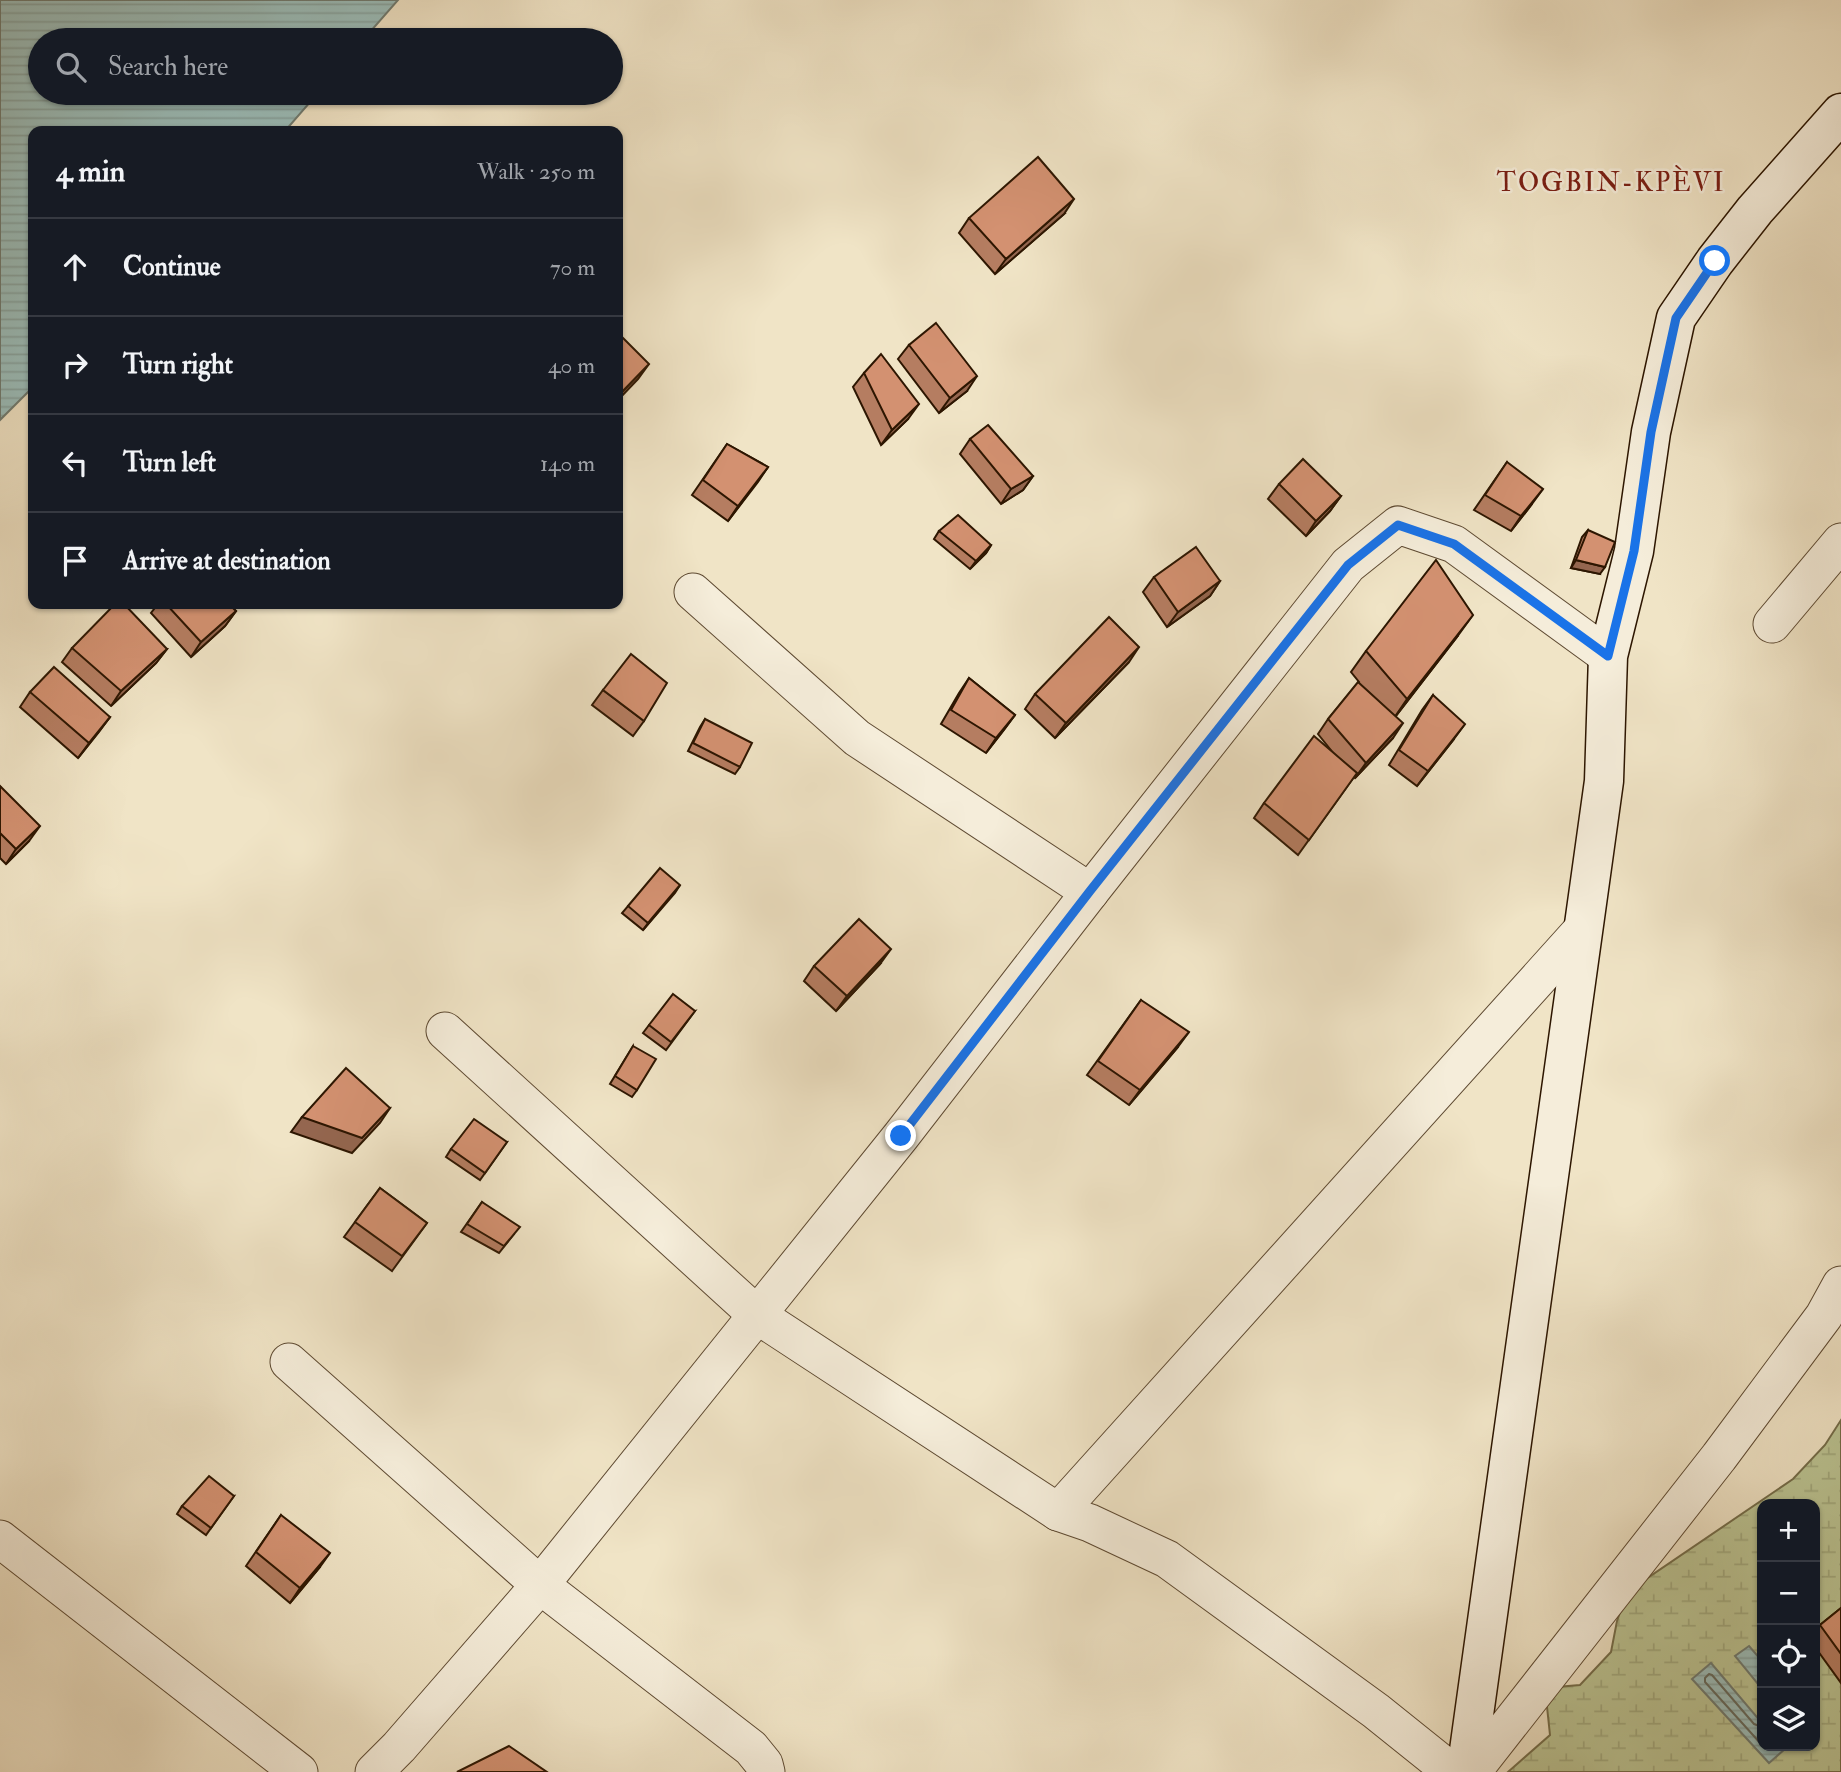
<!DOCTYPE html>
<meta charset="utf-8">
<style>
:root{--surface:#171b24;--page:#20242c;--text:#f1f3f6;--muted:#9ea1a6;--line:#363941}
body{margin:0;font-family:"IM FELL Double Pica",serif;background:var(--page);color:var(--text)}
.controls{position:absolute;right:21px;bottom:21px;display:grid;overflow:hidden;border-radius:14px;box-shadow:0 2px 5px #0004}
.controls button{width:63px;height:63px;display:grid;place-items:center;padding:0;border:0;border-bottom:2px solid var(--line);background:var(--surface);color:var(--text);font:35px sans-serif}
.stop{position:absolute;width:21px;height:21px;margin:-16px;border:5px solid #1a73e8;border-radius:50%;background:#fff}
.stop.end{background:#1a73e8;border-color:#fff;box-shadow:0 2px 7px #0008}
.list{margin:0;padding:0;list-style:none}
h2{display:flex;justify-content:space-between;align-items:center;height:91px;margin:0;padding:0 28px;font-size:30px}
h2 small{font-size:23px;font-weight:400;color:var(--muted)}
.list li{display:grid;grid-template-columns:46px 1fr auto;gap:21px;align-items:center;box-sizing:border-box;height:98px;padding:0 28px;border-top:2px solid var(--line)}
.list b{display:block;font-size:26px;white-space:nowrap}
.list em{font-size:23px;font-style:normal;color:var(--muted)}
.icon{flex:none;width:38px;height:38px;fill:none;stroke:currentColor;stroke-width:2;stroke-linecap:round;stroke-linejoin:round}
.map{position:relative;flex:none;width:1841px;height:1772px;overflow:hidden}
.search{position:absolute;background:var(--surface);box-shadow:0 2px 5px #0004;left:28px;top:28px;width:595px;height:77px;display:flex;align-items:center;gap:18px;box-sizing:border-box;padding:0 24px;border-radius:38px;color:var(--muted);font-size:26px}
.panel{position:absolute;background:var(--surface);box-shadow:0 2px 5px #0004;left:28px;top:126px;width:595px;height:483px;border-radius:14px}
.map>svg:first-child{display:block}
.wetland{fill:url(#wetland-marsh);stroke:#746d4a;stroke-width:2;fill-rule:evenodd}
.water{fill:url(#water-rules);stroke:#6f7b71;stroke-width:2}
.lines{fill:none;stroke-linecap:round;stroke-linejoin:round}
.shore{stroke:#646a5e;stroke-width:2}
.street-casing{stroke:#5e4a32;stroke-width:39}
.secondary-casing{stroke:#2d1601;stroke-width:41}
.street{stroke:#f5edda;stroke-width:37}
.secondary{stroke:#f5edda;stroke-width:38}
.wall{fill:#b57d61;stroke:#2d1601;stroke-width:2}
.shaded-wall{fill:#94664f;stroke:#2d1601;stroke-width:2}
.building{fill:#d39171;stroke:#2d1601;stroke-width:2}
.route{stroke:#1a73e8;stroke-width:9}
.labels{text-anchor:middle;stroke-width:5;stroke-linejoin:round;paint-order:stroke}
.quarter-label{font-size:26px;letter-spacing:2px;fill:#7a1f14;stroke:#f5edda}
</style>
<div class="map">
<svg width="1841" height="1772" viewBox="0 0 1841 1772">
<defs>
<pattern id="wetland-marsh" width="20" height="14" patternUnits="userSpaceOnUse" patternTransform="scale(1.75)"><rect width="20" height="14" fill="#bbc493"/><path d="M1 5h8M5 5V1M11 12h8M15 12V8" fill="none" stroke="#a1a87d"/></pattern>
<pattern id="water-rules" width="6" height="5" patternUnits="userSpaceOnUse" patternTransform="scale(1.75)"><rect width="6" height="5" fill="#9bbebb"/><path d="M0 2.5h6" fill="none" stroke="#86a39f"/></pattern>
</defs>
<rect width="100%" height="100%" fill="#f0e4c6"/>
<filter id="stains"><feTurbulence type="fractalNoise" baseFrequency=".00286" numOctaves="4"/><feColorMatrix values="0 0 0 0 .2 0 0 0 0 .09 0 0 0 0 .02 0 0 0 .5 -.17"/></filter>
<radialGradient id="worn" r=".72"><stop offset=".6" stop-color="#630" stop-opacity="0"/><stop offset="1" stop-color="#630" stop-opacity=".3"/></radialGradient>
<path class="wetland" d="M1841,1420v352h-333l42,-37 -5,-47 35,-3 31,-33 6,-31 10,-29 166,-113 32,-34zM1762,1504h53v242h-53z"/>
<g class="water">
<path d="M0,0h398l-35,40h-323v53h278l-33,38h-252v256l-33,33z"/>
<path d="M1749,1646l13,15v28l-27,-33z"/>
<path d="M1711,1663l51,60v23h20l3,3 -16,14 -77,-84z"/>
</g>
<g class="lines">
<path class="shore" d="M1762,1727l-8,-3 -42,-49 -3,-1 -4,4v4l57,63"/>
<defs>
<g id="street">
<path d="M693,592l164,146 233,154"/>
<path d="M1772,624l69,-82"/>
<path d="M445,1031l312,284 301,197 32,11 77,36 209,152 76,61"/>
<path d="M289,1362l251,223 211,163 13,16 2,8"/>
<path d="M1058,1512l525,-583"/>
<path d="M0,1539l299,233"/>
<path d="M374,1772l25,-25 141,-162 361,-449 189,-244 258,-327 50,-40 56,19 154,112"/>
<path d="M1472,1772l247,-315 105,-141 17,-31"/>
</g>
<path id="secondary" d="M1466,1772l138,-991 4,-125 26,-105 17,-119 25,-114 39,-57 40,-51 86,-97"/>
</defs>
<use href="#street" class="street-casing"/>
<use href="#secondary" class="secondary-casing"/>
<use href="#street" class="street"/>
<use href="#secondary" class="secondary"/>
</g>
<g class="wall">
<path d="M1064,214l-69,60 -36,-41 10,-15z"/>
<path d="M909,345l58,46 -28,22 -41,-54z"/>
<path d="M864,373l44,46 -27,26 -28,-58z"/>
<path d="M970,439l63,37 -10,14 -22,14 -41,-50z"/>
<path d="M727,444l41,23 -40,54 -36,-26z"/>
<path d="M1507,462l25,42 -21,27 -37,-21z"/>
<path d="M1279,484l62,12 -11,15 -24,25 -38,-37z"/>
<path d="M1588,530l12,44 -29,-6 11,-31z"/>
<path d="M939,531l52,14 -5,8 -16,16 -36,-30z"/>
<path d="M1154,577l66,4 -10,15 -43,31 -24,-35z"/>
<path d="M158,604h71l7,7 -11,15 -34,31 -40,-44z"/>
<path d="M1457,637l-61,79 -3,22 -38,40 -1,-1 -56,78 -44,-37 10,-15 70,-49 -16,-20 10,-15 31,-37 -8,-10 15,-21z"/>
<path d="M72,648l95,1 -11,14 -45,43 -49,-44z"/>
<path d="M1129,662l-74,76 -30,-29 10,-15z"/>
<path d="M969,678l46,37 -29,38 -45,-29 18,-31z"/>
<path d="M603,690l41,31 -11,15 -41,-31z"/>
<path d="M30,692l80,25 -32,41 -58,-51z"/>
<path d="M1433,695l21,44 -37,47 -28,-21 33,-55z"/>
<path d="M705,719l35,48 -5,7 -47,-23 12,-24z"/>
<path d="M0,786l29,55 -23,23 -6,-6z"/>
<path d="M680,885l-37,45 -21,-17 6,-7z"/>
<path d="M880,964l-44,47 -32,-30 10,-15z"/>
<path d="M1141,1000l37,47 -49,58 -42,-30z"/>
<path d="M695,1011l-29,39 -23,-17 6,-8z"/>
<path d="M633,1046l4,44 -5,7 -22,-13z"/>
<path d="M507,1142l-27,38 -34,-23 5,-8z"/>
<path d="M380,1188l47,35 -35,48 -48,-34z"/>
<path d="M482,1202l32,32 -15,19 -38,-21z"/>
<path d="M234,1496l-28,39 -29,-21 5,-8z"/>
<path d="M281,1515l39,52 -30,36 -44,-37z"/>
<path d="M1841,1608v75l-26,-36v-16l5,-6z"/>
</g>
<g class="shaded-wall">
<path d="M1074,199l-10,15 -69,60 11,-15z"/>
<path d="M649,364l-11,15 -20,21v-4z"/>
<path d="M977,376l-10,15 -28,22 11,-15z"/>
<path d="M919,404l-11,15 -27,26 11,-15z"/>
<path d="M768,467l-10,15 -30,39 10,-15z"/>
<path d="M1033,476l-10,14 -22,14 10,-15z"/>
<path d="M1543,489l-11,15 -21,27 10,-15z"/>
<path d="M1341,496l-11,15 -24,25 10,-15z"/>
<path d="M991,545l-5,8 -16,16 6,-8z"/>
<path d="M1576,560l29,7 -5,7 -29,-6z"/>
<path d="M1220,581l-10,15 -43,31 11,-15z"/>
<path d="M236,611l-11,15 -34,31 10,-15z"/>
<path d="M1473,615l-16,22 -65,84 15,-22z"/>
<path d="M1139,647l-10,15 -74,76 11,-15z"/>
<path d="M167,649l-11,14 -45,43 10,-15z"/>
<path d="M1015,715l-11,15 -18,23 10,-15z"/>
<path d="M110,717l-11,15 -21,26 11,-15z"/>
<path d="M1403,723l-10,15 -38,40 11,-15z"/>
<path d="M1465,724l-11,15 -37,47 11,-15z"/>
<path d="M40,826l-11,15 -23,23 10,-15z"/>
<path d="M680,885l-5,8 -32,37 5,-7z"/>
<path d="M891,949l-11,15 -44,47 11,-15z"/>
<path d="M1189,1032l-11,15 -49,58 11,-15z"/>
<path d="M390,1108l-10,15 -28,30 -61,-21 11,-15z"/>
<path d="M330,1553l-10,14 -30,36 10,-15z"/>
</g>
<g class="building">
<path d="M1038,157l36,42 -68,60 -37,-41z"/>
<path d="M936,323l41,53 -27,22 -41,-53z"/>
<path d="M618,333l31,31 -31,32z"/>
<path d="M881,354l38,50 -27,26 -28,-57z"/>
<path d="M988,425l45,51 -22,13 -41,-50z"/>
<path d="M727,444l41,23 -30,39 -35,-26z"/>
<path d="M1303,459l38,37 -25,25 -37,-37z"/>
<path d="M1507,462l36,27 -22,27 -36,-21z"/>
<path d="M958,515l33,30 -15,16 -37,-30z"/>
<path d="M1588,530l27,12 -10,25 -29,-7z"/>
<path d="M1196,547l24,34 -42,31 -24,-35z"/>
<path d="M1436,560l37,55 -66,84 -41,-48z"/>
<path d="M115,604h9l43,45 -46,42 -49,-43z"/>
<path d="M166,604h63l7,7 -35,31z"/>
<path d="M1109,617l30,30 -73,76 -31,-29z"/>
<path d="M631,654l36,29 -23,38 -41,-31z"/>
<path d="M54,667l56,50 -21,26 -59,-51z"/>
<path d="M969,678l46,37 -19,23 -45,-28z"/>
<path d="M1358,682l45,41 -37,40 -38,-44z"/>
<path d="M1433,695l32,29 -37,47 -29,-21z"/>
<path d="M705,719l47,24 -12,24 -47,-24z"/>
<path d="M1314,736l43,37 -48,67 -45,-37z"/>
<path d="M0,786l40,40 -24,23 -16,-16z"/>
<path d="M660,868l20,17 -32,38 -20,-17z"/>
<path d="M859,919l32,30 -44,47 -33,-30z"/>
<path d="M673,994l22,17 -24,31 -22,-17z"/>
<path d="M1141,1000l48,32 -49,58 -42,-29z"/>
<path d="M633,1046l23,13 -19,31 -22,-14z"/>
<path d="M346,1068l44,40 -28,30 -60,-21z"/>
<path d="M474,1119l33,23 -22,31 -34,-24z"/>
<path d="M380,1188l47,35 -25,33 -47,-34z"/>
<path d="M482,1202l38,25 -16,19 -37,-22z"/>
<path d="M209,1476l25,20 -23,32 -29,-22z"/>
<path d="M281,1515l49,38 -30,35 -44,-36z"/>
<path d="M1841,1608v46l-21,-29z"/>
<path d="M509,1746l38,26h-90z"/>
</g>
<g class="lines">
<path class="route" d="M901,1136l189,-245 258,-326 50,-40 56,19 154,112 26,-105 17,-119 25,-114 39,-57"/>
</g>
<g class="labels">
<g class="quarter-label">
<text x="1611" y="191">TOGBIN-KPÈVI</text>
</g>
</g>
<rect width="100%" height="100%" filter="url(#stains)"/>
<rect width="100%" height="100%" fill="url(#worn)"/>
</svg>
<div class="controls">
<button>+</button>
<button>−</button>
<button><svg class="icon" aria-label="locate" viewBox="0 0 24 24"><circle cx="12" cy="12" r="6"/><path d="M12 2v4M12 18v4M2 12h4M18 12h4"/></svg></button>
<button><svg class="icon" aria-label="layers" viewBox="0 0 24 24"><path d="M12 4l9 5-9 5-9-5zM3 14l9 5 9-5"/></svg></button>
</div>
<div class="stop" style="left:1715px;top:261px"></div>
<div class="stop end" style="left:901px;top:1136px"></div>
<div class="search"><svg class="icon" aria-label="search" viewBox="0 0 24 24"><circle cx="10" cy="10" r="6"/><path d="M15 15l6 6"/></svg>Search here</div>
<section class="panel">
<h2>4 min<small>Walk · 250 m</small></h2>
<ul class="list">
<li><svg class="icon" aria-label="ahead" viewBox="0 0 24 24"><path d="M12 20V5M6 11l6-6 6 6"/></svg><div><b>Continue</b></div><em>70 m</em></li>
<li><svg class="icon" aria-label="right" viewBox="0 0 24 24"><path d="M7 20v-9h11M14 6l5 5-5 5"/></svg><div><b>Turn right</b></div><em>40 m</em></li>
<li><svg class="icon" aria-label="left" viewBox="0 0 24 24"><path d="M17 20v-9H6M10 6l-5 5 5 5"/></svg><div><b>Turn left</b></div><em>140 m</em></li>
<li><svg class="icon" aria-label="arrive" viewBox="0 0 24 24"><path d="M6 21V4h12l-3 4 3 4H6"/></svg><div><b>Arrive at destination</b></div></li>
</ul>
</section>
</div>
